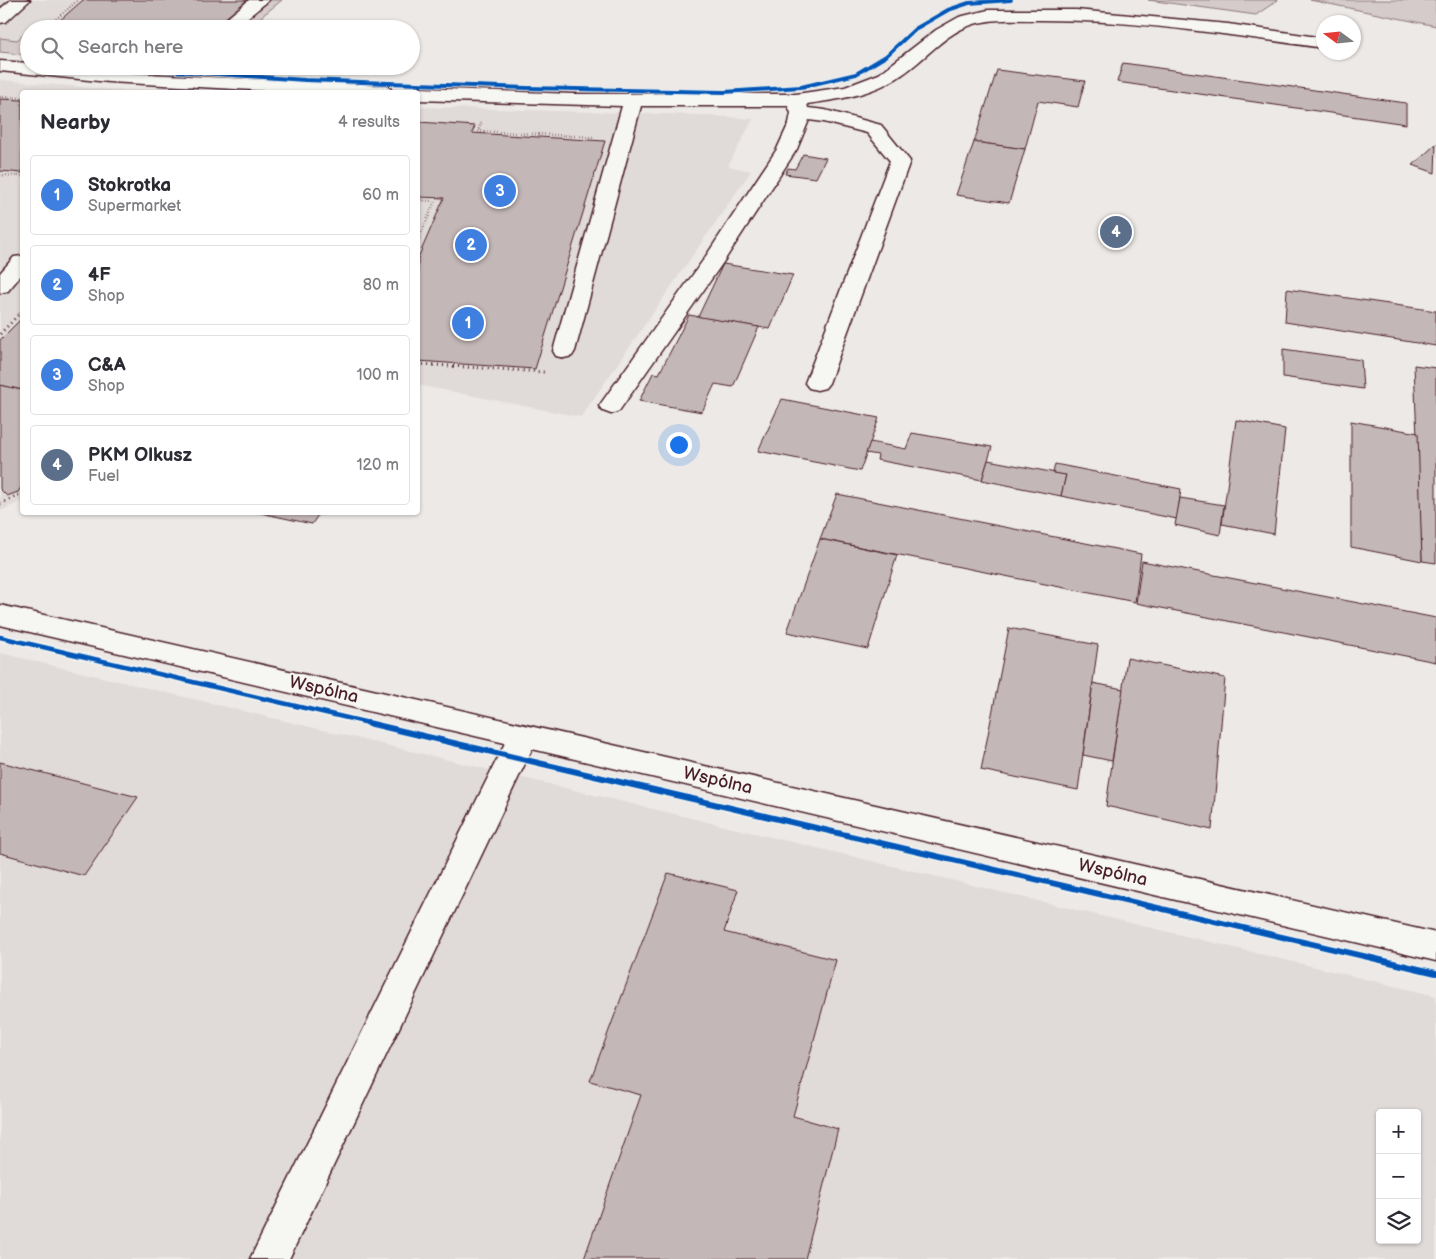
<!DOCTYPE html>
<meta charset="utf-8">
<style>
:root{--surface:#fff;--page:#f2f2f3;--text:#2b2b33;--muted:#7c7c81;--line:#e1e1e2;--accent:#1a73e8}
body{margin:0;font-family:"Balsamiq Sans",sans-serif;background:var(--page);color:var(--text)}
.controls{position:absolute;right:15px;bottom:15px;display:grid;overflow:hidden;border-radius:5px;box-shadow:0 1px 4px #0004}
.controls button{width:45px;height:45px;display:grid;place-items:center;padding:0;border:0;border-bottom:1px solid var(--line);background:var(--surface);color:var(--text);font:25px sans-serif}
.compass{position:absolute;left:1316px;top:15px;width:45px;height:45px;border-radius:50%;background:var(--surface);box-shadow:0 1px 4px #0004;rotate:285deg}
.you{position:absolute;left:678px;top:444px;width:18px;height:18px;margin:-12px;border:4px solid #fff;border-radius:50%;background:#1a73e8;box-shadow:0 0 0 8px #1a73e833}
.badge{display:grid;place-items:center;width:32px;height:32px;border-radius:50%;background:var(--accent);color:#fff;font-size:16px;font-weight:700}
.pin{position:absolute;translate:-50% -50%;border:2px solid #fff;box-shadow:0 1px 5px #0006}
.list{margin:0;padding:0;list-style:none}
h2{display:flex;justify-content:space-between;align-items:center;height:65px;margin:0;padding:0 20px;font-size:21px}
h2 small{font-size:16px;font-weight:400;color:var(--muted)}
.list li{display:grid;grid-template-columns:32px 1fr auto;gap:15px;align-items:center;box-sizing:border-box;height:80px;margin:0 10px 10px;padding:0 10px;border:1px solid var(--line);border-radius:5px}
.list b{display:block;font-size:19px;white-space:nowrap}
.list p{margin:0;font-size:16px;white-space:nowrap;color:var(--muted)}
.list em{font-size:16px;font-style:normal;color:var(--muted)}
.icon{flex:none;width:28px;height:28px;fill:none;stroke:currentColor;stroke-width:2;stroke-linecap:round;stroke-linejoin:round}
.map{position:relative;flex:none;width:1436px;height:1259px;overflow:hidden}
.search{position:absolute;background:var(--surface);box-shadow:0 1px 4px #0004;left:20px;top:20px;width:400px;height:55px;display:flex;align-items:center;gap:12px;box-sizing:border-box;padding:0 18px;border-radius:28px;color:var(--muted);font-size:19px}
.panel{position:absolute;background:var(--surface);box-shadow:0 1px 4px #0004;left:20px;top:90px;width:400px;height:425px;border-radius:5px}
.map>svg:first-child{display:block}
.built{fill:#e0dad8;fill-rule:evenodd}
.green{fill:#d4cbca;stroke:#8f757a}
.building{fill:#c4b7b7;stroke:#4a1f2b}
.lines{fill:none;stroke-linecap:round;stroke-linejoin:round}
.minor-casing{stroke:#4a1f2b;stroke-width:3}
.path-far1{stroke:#4a1f2b;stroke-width:2.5;stroke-dasharray:0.5 2.5;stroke-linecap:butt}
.path{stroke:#4a1f2b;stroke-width:3;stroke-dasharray:1 4;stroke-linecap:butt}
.minor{fill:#f6f6f2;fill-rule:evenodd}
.cycleway-far2-casing{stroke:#f6f6f2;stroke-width:6}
.cycleway-far1-casing{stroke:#f6f6f2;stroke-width:8}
.cycleway-casing{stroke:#f6f6f2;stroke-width:9}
.cycleway-far2{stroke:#0057b8;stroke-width:4}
.cycleway-far1{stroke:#0057b8;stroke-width:4.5}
.cycleway{stroke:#0057b8;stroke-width:6}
.labels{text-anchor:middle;stroke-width:4;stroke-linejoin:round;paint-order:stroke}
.street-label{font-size:18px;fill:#4a1f2b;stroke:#f6f6f2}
</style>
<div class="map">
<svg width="1436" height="1259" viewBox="0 0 1436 1259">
<rect width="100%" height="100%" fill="#ece9e6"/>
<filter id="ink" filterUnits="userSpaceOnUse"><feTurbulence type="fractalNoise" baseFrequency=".02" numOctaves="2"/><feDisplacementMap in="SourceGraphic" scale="10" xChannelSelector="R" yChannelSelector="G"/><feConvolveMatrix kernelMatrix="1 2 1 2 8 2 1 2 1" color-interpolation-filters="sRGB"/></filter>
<g filter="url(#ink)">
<g class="built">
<path d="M0,0h282l-36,29h-217v26l-29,-3z"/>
<path d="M0,80l138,12h-116v409l-22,10z"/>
<path d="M418,107l280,8 55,4 -25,47 23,5 -170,246 -163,-32z"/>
<path d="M0,653l1436,343v263h-1436zM1380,1113h37v127h-37z"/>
</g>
<g class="green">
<path d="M269,0h13l-36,29h-12z"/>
<path d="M1148,0h130l-22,15z"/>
<path d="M1310,0h126v26z"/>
<path d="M29,30v25l-29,-3v-14l17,2z"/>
</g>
<g class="building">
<path d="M83,0h171l-38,29h-166z"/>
<path d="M1123,63l283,40v21l-289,-42z"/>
<path d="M997,70l88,11 -7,26 -40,-6 -13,48 -51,-7z"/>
<path d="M0,99l22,1v73l-22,-2z"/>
<path d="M419,122l56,4 -3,7 133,8 -70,228 -117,-8v-103l26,-60 -26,-1z"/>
<path d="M974,142l51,7 -16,54 -53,-8z"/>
<path d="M1436,144l-1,29 -22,-8z"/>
<path d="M803,154l23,4 -10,20 -31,-4 3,-6 7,1z"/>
<path d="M723,264l70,11 -23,54 -72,-12z"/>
<path d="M1287,289l149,22v35l-151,-24z"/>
<path d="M689,315l70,12 -26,60 -18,-3 -13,28 -63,-11 14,-28 6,1z"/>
<path d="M22,318v72l-22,-5v-45z"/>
<path d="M1283,349l78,11 2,29 -80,-12z"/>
<path d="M1414,365l22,3v195l-14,-2z"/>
<path d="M0,385l22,5v96l-4,6 -11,4 -7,-7z"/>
<path d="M782,399l97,19 -19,53 -102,-20z"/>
<path d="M1236,420l49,9 -11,105 -52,-10z"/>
<path d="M1351,421l67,12 4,128 -71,-14z"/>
<path d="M912,433l80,14 -10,33 -105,-20 1,-5 -12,-2 4,-11 36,7z"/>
<path d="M988,460l78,15 -5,21 -79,-16z"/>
<path d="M1055,464l126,25 -4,30 -116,-23 5,-21 -13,-2z"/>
<path d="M837,494l304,60 -6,48 -315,-63z"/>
<path d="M1180,498l44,7 -4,30 -45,-10z"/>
<path d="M256,512h64l-8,12z"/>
<path d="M820,539l77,16 -29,94 -81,-17z"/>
<path d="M1142,561l294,57v44l-300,-59z"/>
<path d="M1009,628l89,17 -20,145 -97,-20z"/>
<path d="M1127,658l98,20 -13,152 -106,-24z"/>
<path d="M1093,683l30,6 -11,72 -29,-6z"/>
<path d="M0,762l138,35 -54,79 -84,-23z"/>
<path d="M668,873l70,17 -14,42 112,28 -43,156 45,13 -33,130h-221l57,-164 -51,-14z"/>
</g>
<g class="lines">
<defs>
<g id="minor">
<path d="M11,0h19l-24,22 -6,1v-14z"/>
<path d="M249,0h20l-35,29h-20z"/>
<path d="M988,10h88l152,14 96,14v10c-94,-13 -188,-28 -283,-28 -22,0 -46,-2 -67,4 -33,10 -54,43 -84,58 -26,14 -54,18 -83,22l1,4 17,2 56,15 29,36 -81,222 -4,5 -8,2 -8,-2 -4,-5 85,-222 -23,-28 -43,-11 -15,-2 -12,29 -73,112 -105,150 -8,3 -8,-3 -4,-5 105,-147 73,-110 12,-26 2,-10 -3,-7h-147l-66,245 -3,5 -8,2 -8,-2 -3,-5 69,-245 -204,-6v-8h-8l8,-4 154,6h224l49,-7 34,-13 57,-44 23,-13z"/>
<path d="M0,61l29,2v3h28l52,6 274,14 7,2 2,4h-101l-182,-10 -109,-11z"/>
<path d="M22,256v18l-14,17 -8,2v-20l14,-16z"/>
<path d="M0,605l1436,328v28l-904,-212 -243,510h-39l255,-516 -505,-118z"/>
</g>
</defs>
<use href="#minor" class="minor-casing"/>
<g class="path-far1">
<path d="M45,29l33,-29"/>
<path d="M0,97l22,1"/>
<path d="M481,123l-3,8 115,6"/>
<path d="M0,175l22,1"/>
<path d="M418,200l17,1 -17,40"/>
<path d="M19,314l3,-3"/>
</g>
<g class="path">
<path d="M0,334l20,-21"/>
<path d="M418,364l126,8"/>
<path d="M0,504l22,-11"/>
</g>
<use href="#minor" class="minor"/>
<defs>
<path id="cycleway-far2" d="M101,66l204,14 222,8 197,4 77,-5 55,-13 30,-18 29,-27 33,-19 21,-7 42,-3"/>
<path id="cycleway-far1" d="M0,637l373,87"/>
<path id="cycleway" d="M368,723l1068,250"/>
</defs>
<use href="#cycleway-far2" class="cycleway-far2-casing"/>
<use href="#cycleway-far1" class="cycleway-far1-casing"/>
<use href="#cycleway" class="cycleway-casing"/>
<use href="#cycleway-far2" class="cycleway-far2"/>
<use href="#cycleway-far1" class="cycleway-far1"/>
<use href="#cycleway" class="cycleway"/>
</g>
</g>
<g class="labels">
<g class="street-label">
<text transform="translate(324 689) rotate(13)" y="6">Wspólna</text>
<text transform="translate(718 780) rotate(13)" y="6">Wspólna</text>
<text transform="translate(1113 872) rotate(13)" y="6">Wspólna</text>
</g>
</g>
</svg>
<div class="controls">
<button>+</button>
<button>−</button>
<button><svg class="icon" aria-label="layers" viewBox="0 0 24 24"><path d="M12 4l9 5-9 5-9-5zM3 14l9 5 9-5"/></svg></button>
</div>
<svg class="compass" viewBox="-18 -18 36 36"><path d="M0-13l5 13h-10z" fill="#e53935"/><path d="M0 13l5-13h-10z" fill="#7c7c81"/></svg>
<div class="you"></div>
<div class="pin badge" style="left:468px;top:323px;background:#3f7fe0">1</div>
<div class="pin badge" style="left:471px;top:245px;background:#3f7fe0">2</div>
<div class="pin badge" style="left:500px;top:191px;background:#3f7fe0">3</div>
<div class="pin badge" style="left:1116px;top:232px;background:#5c6f8a">4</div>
<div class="search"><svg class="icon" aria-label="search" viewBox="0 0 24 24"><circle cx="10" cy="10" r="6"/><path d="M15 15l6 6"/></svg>Search here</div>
<section class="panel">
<h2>Nearby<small>4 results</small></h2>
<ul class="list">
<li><span class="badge" style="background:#3f7fe0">1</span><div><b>Stokrotka</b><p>Supermarket</p></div><em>60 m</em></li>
<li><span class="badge" style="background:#3f7fe0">2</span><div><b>4F</b><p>Shop</p></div><em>80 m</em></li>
<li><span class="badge" style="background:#3f7fe0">3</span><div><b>C&amp;A</b><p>Shop</p></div><em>100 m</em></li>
<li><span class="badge" style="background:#5c6f8a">4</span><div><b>PKM Olkusz</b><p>Fuel</p></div><em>120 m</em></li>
</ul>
</section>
</div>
